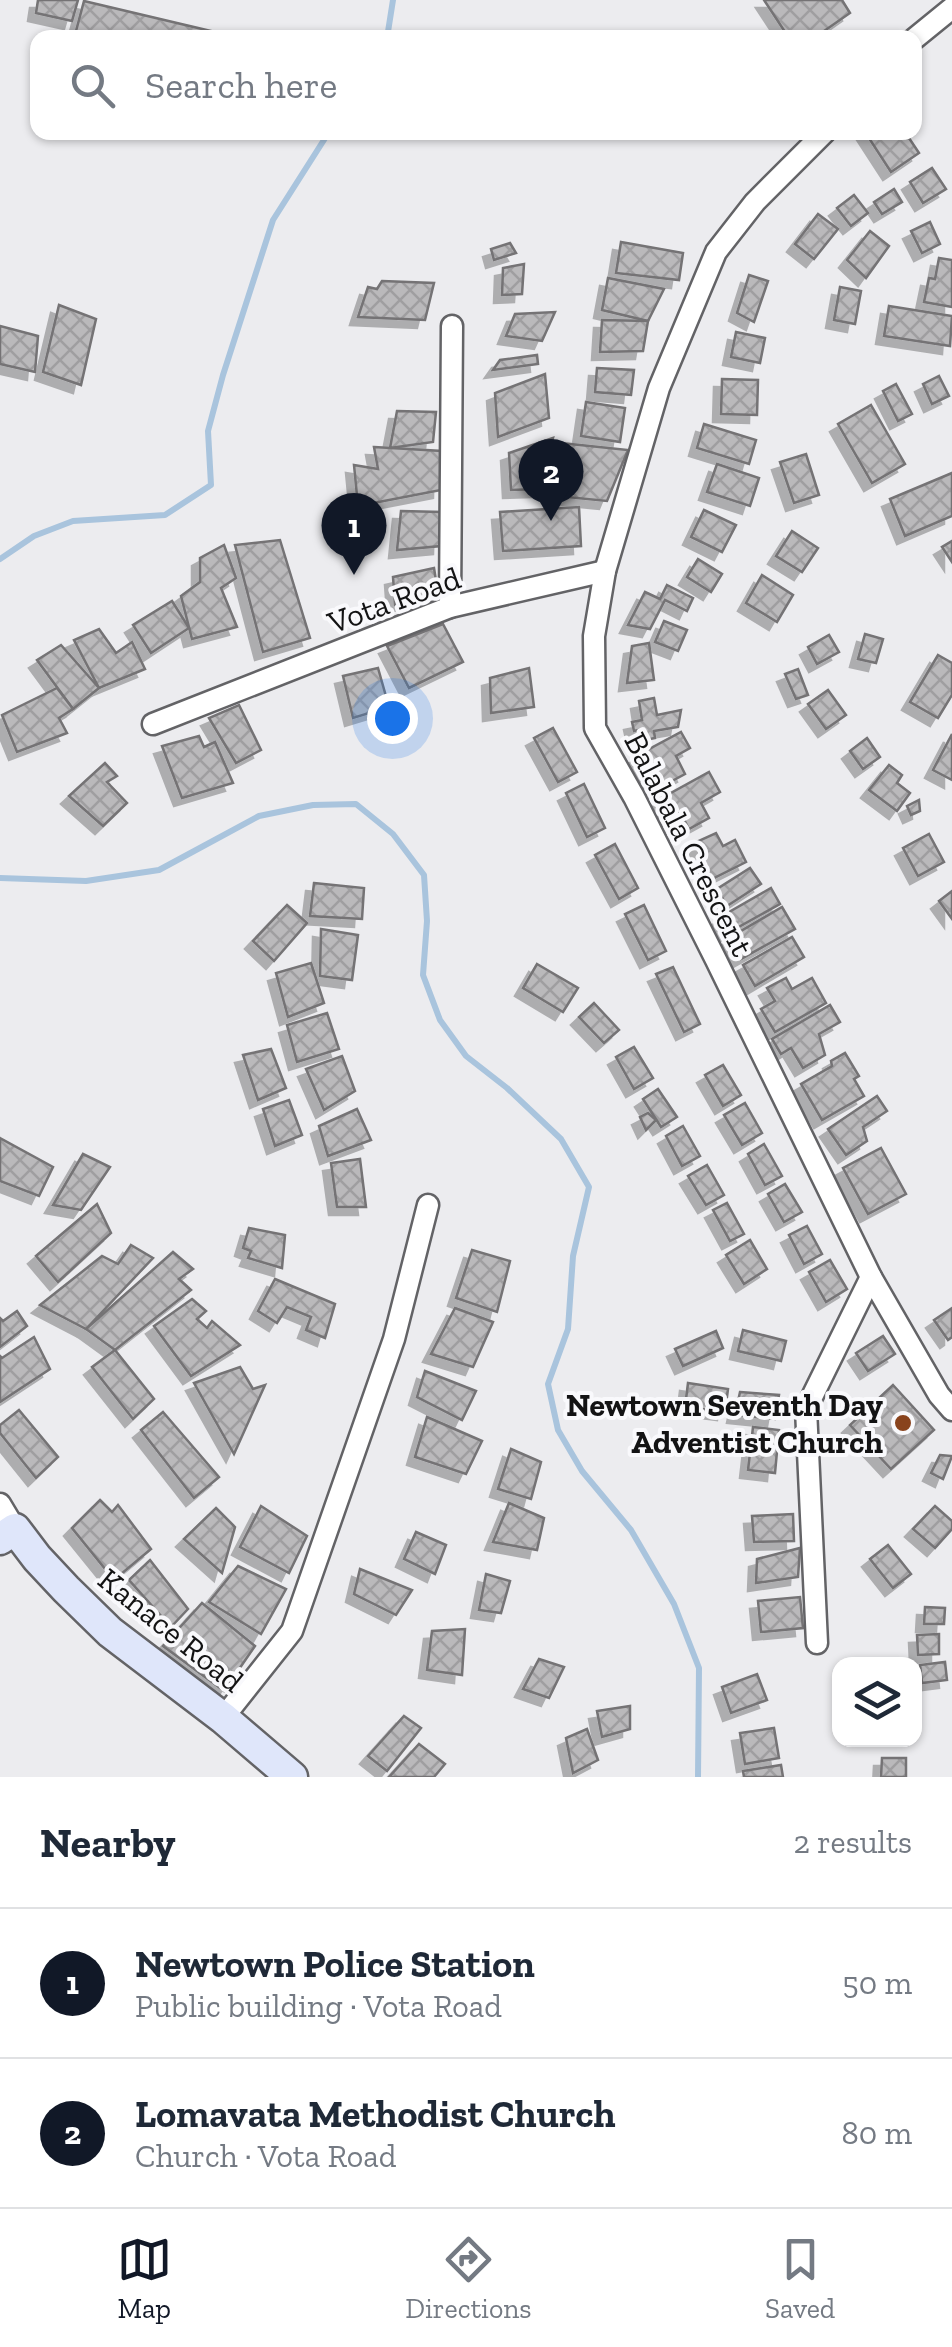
<!DOCTYPE html>
<meta charset="utf-8">
<style>
:root{--surface:#fff;--page:#f2f2f3;--text:#1f2937;--muted:#747a83;--line:#e0e1e3;--accent:#111827}
body{margin:0;font-family:"Zilla Slab",serif;background:var(--page);color:var(--text)}
.controls{position:absolute;right:30px;bottom:30px;display:grid;overflow:hidden;border-radius:20px;box-shadow:0 2px 8px #0004}
.controls button{width:90px;height:90px;display:grid;place-items:center;padding:0;border:0;border-bottom:2px solid var(--line);background:var(--surface);color:var(--text);font:50px sans-serif}
.you{position:absolute;left:392px;top:718px;width:35px;height:35px;margin:-25px;border:8px solid #fff;border-radius:50%;background:#1a73e8;box-shadow:0 0 0 15px #1a73e833}
.badge{display:grid;place-items:center;width:65px;height:65px;border-radius:50%;background:var(--accent);color:#fff;font-size:32px;font-weight:700}
.pin{position:absolute;translate:-50% -82px;filter:drop-shadow(0 2px 5px #0008)}
.pin::after{content:'';position:absolute;top:52px;width:35px;height:30px;background:inherit;clip-path:polygon(0 0,100% 0,50% 100%)}
.list{margin:0;padding:0;list-style:none}
h2{display:flex;justify-content:space-between;align-items:center;height:130px;margin:0;padding:0 40px;font-size:42px}
h2 small{font-size:32px;font-weight:400;color:var(--muted)}
.list li{display:grid;grid-template-columns:65px 1fr auto;gap:30px;align-items:center;box-sizing:border-box;height:150px;padding:0 40px;border-top:2px solid var(--line)}
.list b{display:block;font-size:38px;white-space:nowrap}
.list p{margin:0;font-size:32px;white-space:nowrap;color:var(--muted)}
.list em{font-size:32px;font-style:normal;color:var(--muted)}
.icon{flex:none;width:55px;height:55px;fill:none;stroke:currentColor;stroke-width:2;stroke-linecap:round;stroke-linejoin:round}
.map{position:relative;flex:none;width:952px;height:1777px;overflow:hidden}
.search{position:absolute;background:var(--surface);box-shadow:0 2px 8px #0004;left:30px;right:30px;top:30px;height:110px;display:flex;align-items:center;gap:25px;box-sizing:border-box;padding:0 35px;border-radius:20px;color:var(--muted);font-size:38px}
.sheet{height:430px;background:var(--surface)}
nav{display:flex;justify-content:space-around;align-items:center;box-sizing:border-box;height:140px;border-top:2px solid var(--line);background:var(--surface);font-size:28px;color:var(--muted)}
nav a{display:grid;justify-items:center;gap:5px}
nav .on{color:var(--accent)}
.map>svg:first-child{display:block}
.lines{fill:none;stroke-linecap:round;stroke-linejoin:round}
.stream{stroke:#a9c4dd;stroke-width:6}
.building{fill:url(#building-cross-hatch);stroke:#747375;stroke-width:2.5;filter:url(#shadow)}
.street-casing{stroke:#636366;stroke-width:25}
.secondary-casing{stroke:#636366;stroke-width:35}
.street{stroke:#fff;stroke-width:20}
.secondary{stroke:#dfe6fa;stroke-width:30}
.poi-dot{fill:#89431d;stroke:#f9f9fc;stroke-width:4}
.labels{text-anchor:middle;stroke-width:8;stroke-linejoin:round;paint-order:stroke}
.street-label{font-size:32px;fill:#131314;stroke:#f9f9fc}
.poi-label{font-size:32px;font-weight:bold;fill:#131314;stroke:#f9f9fc;text-anchor:end}
</style>
<div class="map">
<svg width="952" height="1777" viewBox="0 0 952 1777">
<defs>
<pattern id="building-cross-hatch" width="8" height="8" patternUnits="userSpaceOnUse" patternTransform="scale(2.5)"><rect width="8" height="8" fill="#bab9bb"/><path d="M0 0l8 8M0 8l8-8" fill="none" stroke="#9f9ea0"/></pattern>
<filter id="shadow"><feDropShadow dx="-8" dy="8" stdDeviation="0" flood-color="#0004"/></filter>
</defs>
<rect width="100%" height="100%" fill="#ececef"/>
<g class="lines">
<g class="stream">
<path d="M387,38l6,-38"/>
<path d="M0,559l34,-23 39,-15 92,-6 46,-30 -3,-54 15,-56 50,-155 56,-88"/>
<path d="M0,878l86,3 73,-11 100,-54 54,-11 43,-1 37,30 31,41 3,46 -4,54 17,45 26,36 41,32 54,51 28,48 -16,69 -5,73 -20,55 10,46 24,41 49,59 43,74 25,64 -1,109"/>
</g>
</g>
<g class="building">
<path d="M38,0h40l-6,21 -36,-8z"/>
<path d="M764,0h78l8,13 -36,25h-25z"/>
<path d="M84,1l131,31 -1,6h-108l-30,-7z"/>
<path d="M865,132h40l14,21 -28,19z"/>
<path d="M932,168l14,21 -23,14 -13,-21z"/>
<path d="M894,189l8,13 -20,12 -8,-12z"/>
<path d="M854,195l14,18 -17,13 -14,-18z"/>
<path d="M818,214l20,15 -24,30 -19,-15z"/>
<path d="M930,222l10,22 -18,9 -11,-22z"/>
<path d="M870,231l19,15 -23,32 -19,-18z"/>
<path d="M621,242l62,11 -4,27 -63,-7z"/>
<path d="M510,243l6,10 -22,7 -3,-11z"/>
<path d="M939,258l13,2v47l-28,-5 5,-24 6,1z"/>
<path d="M524,264l-2,30 -20,1 1,-27z"/>
<path d="M749,275l19,6 -14,41 -17,-9z"/>
<path d="M608,278l56,11 -16,32 -46,-11z"/>
<path d="M382,281l52,2 -9,37 -67,-3 10,-30 9,2z"/>
<path d="M840,287l21,4 -6,33 -21,-4z"/>
<path d="M59,305l37,14 -15,66 -38,-13z"/>
<path d="M889,306l63,10 -2,30 -66,-10z"/>
<path d="M555,312l-13,29 -36,-5 9,-22z"/>
<path d="M602,320l46,1 -5,30 -43,1z"/>
<path d="M0,326l38,10 -3,36 -35,-8z"/>
<path d="M736,332l29,6 -5,25 -29,-6z"/>
<path d="M537,355l1,9 -45,6 7,-10z"/>
<path d="M597,368l37,2 -3,25 -36,-3z"/>
<path d="M545,374l4,44 -51,19 -3,-44z"/>
<path d="M939,376l10,20 -17,8 -9,-20z"/>
<path d="M722,379l36,1 -1,35 -36,-1z"/>
<path d="M896,384l16,30 -14,7 -15,-30z"/>
<path d="M586,402l39,6 -5,34 -39,-6z"/>
<path d="M871,405l34,59 -33,19 -34,-59z"/>
<path d="M397,411l39,1 -3,30 -43,6z"/>
<path d="M704,424l52,16 -7,24 -52,-16z"/>
<path d="M553,438l-13,51 -29,1 -2,-37z"/>
<path d="M561,443l67,7 -21,51 -51,-5z"/>
<path d="M374,447l68,4 -1,39 -83,16 -4,-41 24,4z"/>
<path d="M806,454l13,41 -25,8 -14,-41z"/>
<path d="M717,464l42,14 -9,28 -43,-14z"/>
<path d="M952,473v43l-47,20 -15,-37z"/>
<path d="M579,507l2,39 -78,5 -3,-39z"/>
<path d="M704,510l32,15 -14,27 -31,-15z"/>
<path d="M401,511l41,1 -1,34 -44,4z"/>
<path d="M792,531l26,17 -16,24 -26,-16z"/>
<path d="M280,540l30,98 -47,14 -28,-107z"/>
<path d="M952,541v21l-10,-15z"/>
<path d="M224,545l12,33 -15,10 16,39 -45,12 -11,-43 19,-14v-24z"/>
<path d="M698,559l24,15 -11,18 -24,-15z"/>
<path d="M434,568l4,25 -43,12 -2,-28z"/>
<path d="M762,575l31,20 -16,27 -31,-19z"/>
<path d="M667,585l26,13 -6,13 -22,-11 -15,29 -22,-4 17,-33 15,7z"/>
<path d="M172,601l17,27 -38,25 -18,-28z"/>
<path d="M664,621l23,9 -9,21 -23,-9z"/>
<path d="M443,624l20,38 -54,26 -22,-42z"/>
<path d="M99,629l17,24 16,-11 13,27 -46,19 -25,-48z"/>
<path d="M865,634l18,5 -7,24 -18,-4z"/>
<path d="M829,635l10,17 -22,12 -9,-17z"/>
<path d="M649,643l5,37 -27,3 5,-37z"/>
<path d="M61,645l38,43 -26,21 -36,-49z"/>
<path d="M938,655l14,8v32l-14,23 -28,-16z"/>
<path d="M378,668l11,39 -36,11 -10,-42z"/>
<path d="M529,668l5,39 -43,6 -1,-35z"/>
<path d="M798,669l10,26 -12,4 -11,-25z"/>
<path d="M57,688l16,21 -14,9 8,15 -50,19 -15,-37z"/>
<path d="M828,690l18,25 -20,14 -18,-25z"/>
<path d="M654,698l3,17 24,-5 -3,17 -24,4 1,7 -10,2 -2,-11 -9,2 -2,-9 10,-2 -3,-19z"/>
<path d="M239,705l22,45 -25,13 -27,-45z"/>
<path d="M553,728l24,44 -19,10 -24,-44z"/>
<path d="M681,732l9,16 -14,8 9,18 -28,15 -19,-34z"/>
<path d="M952,734v46l-19,-10z"/>
<path d="M199,736l5,11 11,-5 18,41 -51,15 -20,-52z"/>
<path d="M867,738l13,19 -17,12 -13,-18z"/>
<path d="M105,763l12,13 -10,6 20,21 -24,23 -34,-30z"/>
<path d="M889,765l13,10 -5,8 13,10 -13,18 -28,-21z"/>
<path d="M709,772l11,20 -19,11 8,15 -20,11 -9,-17 -10,6 -10,-19z"/>
<path d="M584,784l21,44 -18,9 -21,-44z"/>
<path d="M919,800l1,11 -9,4 -4,-9z"/>
<path d="M716,833l7,13 12,-6 11,22 -34,17 -18,-36z"/>
<path d="M929,834l15,28 -26,14 -15,-28z"/>
<path d="M615,844l23,44 -19,11 -24,-44z"/>
<path d="M750,868l11,16 -34,22 -10,-17z"/>
<path d="M314,883l50,5 -2,31 -52,-3z"/>
<path d="M771,888l9,16 -54,30 -9,-15z"/>
<path d="M952,891v28l-13,-18z"/>
<path d="M287,905l20,18 -33,38 -21,-20z"/>
<path d="M644,905l22,46 -18,9 -23,-46z"/>
<path d="M782,907l13,22 -54,30 -12,-21z"/>
<path d="M321,929l37,6 -6,45 -32,-4z"/>
<path d="M792,937l12,20 -49,29 -12,-21z"/>
<path d="M311,963l13,40 -36,14 -12,-44z"/>
<path d="M537,964l41,24 -15,24 -40,-24z"/>
<path d="M673,967l27,57 -16,8 -28,-58z"/>
<path d="M786,978l6,11 20,-11 14,25 -51,29 -14,-23 14,-8 -8,-13z"/>
<path d="M594,1003l25,27 -15,13 -25,-26z"/>
<path d="M830,1005l10,17 -21,12 6,21 -22,13 -12,-20 -10,6 -9,-15z"/>
<path d="M327,1013l12,36 -42,13 -10,-37z"/>
<path d="M634,1047l19,31 -19,11 -18,-32z"/>
<path d="M271,1049l15,39 -28,12 -15,-45z"/>
<path d="M845,1053l14,23 -5,3 10,17 -42,24 -21,-36 31,-18 -1,-5z"/>
<path d="M342,1056l13,35 -31,19 -18,-41z"/>
<path d="M723,1065l18,30 -18,11 -18,-31z"/>
<path d="M658,1089l19,28 -16,10 -18,-28z"/>
<path d="M877,1096l10,15 -24,16 4,14 -21,14 -18,-26z"/>
<path d="M289,1100l13,35 -27,11 -12,-37z"/>
<path d="M745,1103l17,30 -20,12 -18,-30z"/>
<path d="M357,1109l14,31 -43,16 -9,-30z"/>
<path d="M648,1113l8,7 -10,10 -6,-13z"/>
<path d="M683,1126l17,30 -18,10 -16,-30z"/>
<path d="M0,1138l53,29 -14,29 -39,-15z"/>
<path d="M764,1144l18,32 -17,9 -17,-31z"/>
<path d="M881,1148l25,46 -38,20 -25,-46z"/>
<path d="M83,1154l27,13 -29,43 -28,-5z"/>
<path d="M360,1159l6,48h-29l-6,-44z"/>
<path d="M707,1165l17,30 -18,10 -18,-29z"/>
<path d="M785,1184l17,28 -18,10 -16,-28z"/>
<path d="M727,1203l17,31 -14,7 -17,-31z"/>
<path d="M97,1204l14,29 -53,49 -22,-26z"/>
<path d="M807,1226l15,28 -18,10 -15,-29z"/>
<path d="M249,1228l36,7 -3,33 -34,-10 3,-7 -8,-3z"/>
<path d="M750,1240l17,29 -23,15 -18,-29z"/>
<path d="M131,1245l22,13 -67,71 -46,-24 62,-49 16,8z"/>
<path d="M472,1250l38,11 -13,51 -41,-14z"/>
<path d="M173,1252l20,17 -14,10 12,11 -76,60 -29,-21z"/>
<path d="M830,1260l17,29 -21,13 -17,-30z"/>
<path d="M275,1279l60,25 -10,34 -19,-8 5,-13 -24,-10 -10,16 -19,-12z"/>
<path d="M192,1299l14,12 -9,8 10,9 5,-7 28,24 -49,31 -37,-50z"/>
<path d="M455,1308l38,14 -20,45 -42,-13z"/>
<path d="M952,1308v29l-4,3 -14,-20z"/>
<path d="M17,1311l10,15 -27,21v-29l3,3z"/>
<path d="M743,1330l43,11 -5,20 -43,-10z"/>
<path d="M716,1331l7,17 -40,18 -8,-17z"/>
<path d="M883,1336l12,18 -27,17 -12,-18z"/>
<path d="M34,1337l16,32 -50,33v-46l2,2z"/>
<path d="M115,1350l39,49 -21,20 -41,-52z"/>
<path d="M240,1367l13,22 12,-4 -31,69 -40,-71z"/>
<path d="M425,1371l51,20 -14,29 -45,-23z"/>
<path d="M688,1383l40,6 -3,23 -40,-5z"/>
<path d="M893,1385l41,45 -43,39 -41,-44z"/>
<path d="M740,1392l39,3 -4,24 -40,-4z"/>
<path d="M19,1410l39,47 -22,21 -36,-45v-8z"/>
<path d="M163,1412l56,65 -25,21 -53,-68z"/>
<path d="M427,1417l55,24 -16,33 -51,-17z"/>
<path d="M753,1427l26,3 -4,43 -27,-3z"/>
<path d="M511,1449l30,13 -10,37 -33,-10z"/>
<path d="M940,1455l12,1 -9,23 -12,-6z"/>
<path d="M100,1500l12,12 6,-7 33,44 -37,31 -42,-52z"/>
<path d="M509,1503l35,15 -7,32 -44,-8z"/>
<path d="M261,1506l46,30 -18,37 -49,-26z"/>
<path d="M935,1506l17,15v8l-17,19 -22,-19z"/>
<path d="M216,1508l19,19 -13,46 -38,-34z"/>
<path d="M793,1514l1,27 -40,1 -2,-26z"/>
<path d="M416,1532l30,13 -11,29 -31,-15z"/>
<path d="M888,1545l23,29 -18,14 -23,-29z"/>
<path d="M800,1548l-2,29 -42,6 1,-24z"/>
<path d="M150,1560l38,49 -17,18 -42,-47z"/>
<path d="M238,1566l48,23 -25,45 -52,-32z"/>
<path d="M360,1569l52,21 -16,25 -42,-21z"/>
<path d="M486,1574l24,7 -9,32 -22,-3z"/>
<path d="M800,1597l3,31 -42,4 -3,-31z"/>
<path d="M202,1603l53,43 -31,45 -61,-45z"/>
<path d="M925,1607l20,1 -1,16h-20z"/>
<path d="M465,1629l-3,46 -35,-5 5,-39z"/>
<path d="M939,1634v20l-21,1 -1,-20z"/>
<path d="M539,1659l25,8 -15,31 -26,-9z"/>
<path d="M945,1662l2,18 -25,3 -2,-18z"/>
<path d="M757,1674l10,26 -36,13 -9,-26z"/>
<path d="M630,1706v23l-28,8 -5,-26z"/>
<path d="M404,1716l17,12 -34,43 -19,-15z"/>
<path d="M774,1728l5,30 -34,6 -5,-31z"/>
<path d="M587,1729l11,31 -25,13 -7,-35z"/>
<path d="M419,1744l26,20 -11,13h-45z"/>
<path d="M882,1758h24v19h-25z"/>
<path d="M781,1765l2,12h-39l-1,-6z"/>
</g>
<g class="lines">
<defs>
<g id="street">
<path d="M914,39l38,-31"/>
<path d="M825,132l-70,70 -39,50 -57,136 -54,183 -11,65 1,92 39,69 82,163 155,317 68,118 13,15"/>
<path d="M450,607l2,-281"/>
<path d="M153,724l297,-117 155,-36"/>
<path d="M0,1504l15,25"/>
<path d="M817,1643l-11,-234 65,-132"/>
<path d="M223,1718l69,-87 102,-292 34,-134"/>
</g>
<path id="secondary" d="M0,1539l15,-10 22,29 29,31 44,43 113,86 69,59"/>
</defs>
<use href="#street" class="street-casing"/>
<use href="#secondary" class="secondary-casing"/>
<use href="#street" class="street"/>
<use href="#secondary" class="secondary"/>
</g>
<circle class="poi-dot" cx="903" cy="1423" r="10"/>
<g class="labels">
<g class="street-label">
<text transform="translate(394 600) rotate(-20)" y="11">Vota Road</text>
<text transform="translate(689 844) rotate(63)" y="11">Balabala Crescent</text>
<text transform="translate(171 1630) rotate(39)" y="11">Kanace Road</text>
</g>
<g class="poi-label">
<text x="883" y="1416">Newtown Seventh Day<tspan x="883" dy="37">Adventist Church</tspan></text>
</g>
</g>
</svg>
<div class="controls">
<button><svg class="icon" aria-label="layers" viewBox="0 0 24 24"><path d="M12 4l9 5-9 5-9-5zM3 14l9 5 9-5"/></svg></button>
</div>
<div class="you"></div>
<div class="pin badge" style="left:354px;top:575px">1</div>
<div class="pin badge" style="left:551px;top:521px">2</div>
<div class="search"><svg class="icon" aria-label="search" viewBox="0 0 24 24"><circle cx="10" cy="10" r="6"/><path d="M15 15l6 6"/></svg>Search here</div>
</div>
<section class="sheet">
<h2>Nearby<small>2 results</small></h2>
<ul class="list">
<li><span class="badge">1</span><div><b>Newtown Police Station</b><p>Public building · Vota Road</p></div><em>50 m</em></li>
<li><span class="badge">2</span><div><b>Lomavata Methodist Church</b><p>Church · Vota Road</p></div><em>80 m</em></li>
</ul>
</section>
<nav>
<a class="on"><svg class="icon" aria-label="map" viewBox="0 0 24 24"><path d="M3 6l6-2 6 2 6-2v14l-6 2-6-2-6 2zM9 4v14M15 6v14"/></svg>Map</a>
<a><svg class="icon" aria-label="directions" viewBox="0 0 24 24"><path d="M12 3l9 9-9 9-9-9zM9 14v-3h6M13 9l2 2-2 2"/></svg>Directions</a>
<a><svg class="icon" aria-label="saved" viewBox="0 0 24 24"><path d="M7 4h10v16l-5-4-5 4z"/></svg>Saved</a>
</nav>
